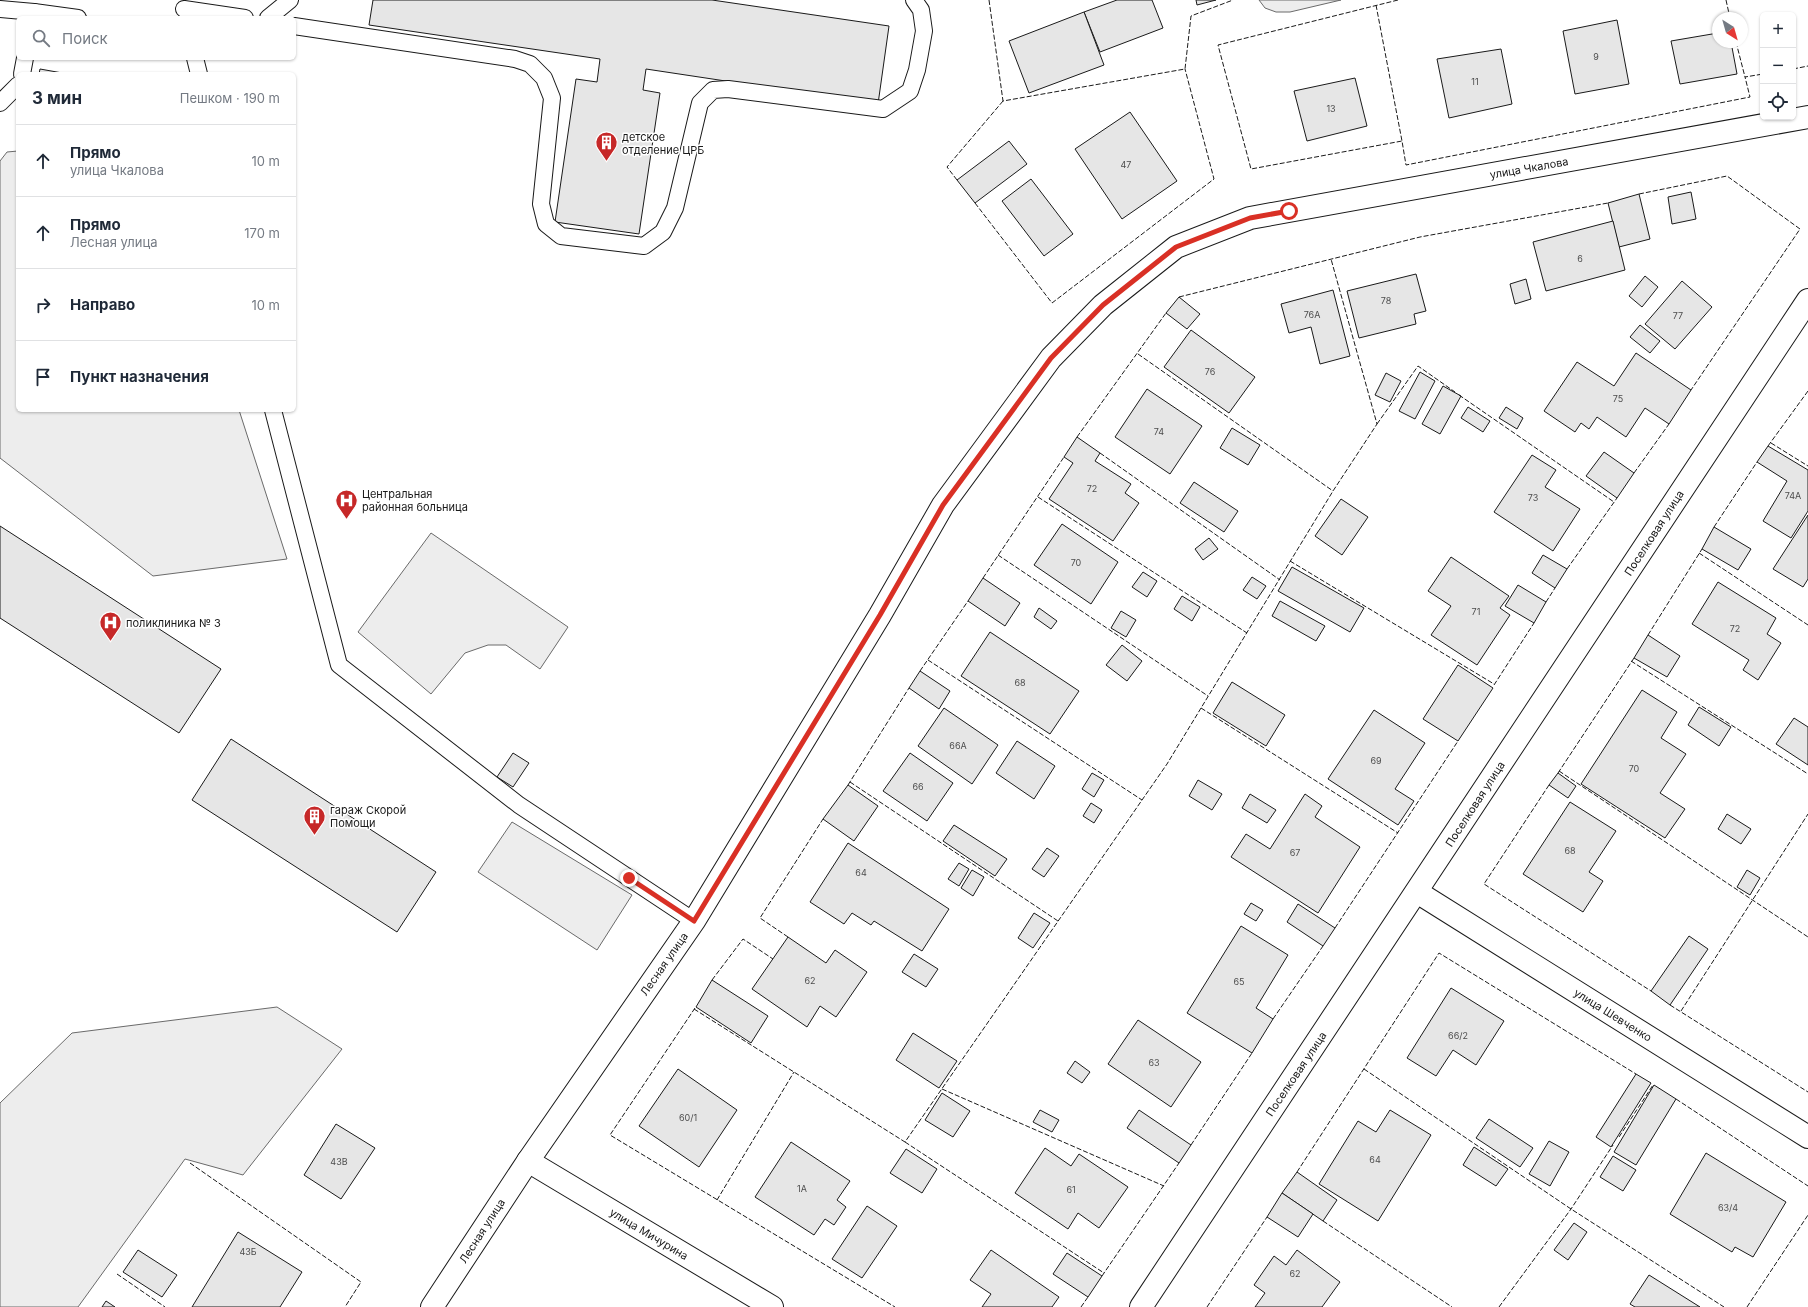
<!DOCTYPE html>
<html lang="ru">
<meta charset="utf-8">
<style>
:root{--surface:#fff;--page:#f6f6f7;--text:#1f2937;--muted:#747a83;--line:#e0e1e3}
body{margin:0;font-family:Inter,sans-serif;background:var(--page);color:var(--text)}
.controls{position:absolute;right:12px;top:12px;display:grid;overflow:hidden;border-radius:6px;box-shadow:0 1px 3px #0004}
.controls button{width:36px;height:36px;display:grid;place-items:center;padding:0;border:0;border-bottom:1px solid var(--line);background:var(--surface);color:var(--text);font:20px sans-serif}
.compass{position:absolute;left:1712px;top:12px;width:36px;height:36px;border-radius:50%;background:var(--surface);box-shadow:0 1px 3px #0004;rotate:143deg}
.stop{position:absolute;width:12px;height:12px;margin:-9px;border:3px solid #d93025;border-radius:50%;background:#fff}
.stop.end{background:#d93025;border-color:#fff;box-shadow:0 1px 4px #0008}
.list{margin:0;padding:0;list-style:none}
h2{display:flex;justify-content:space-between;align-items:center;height:52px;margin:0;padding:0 16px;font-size:17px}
h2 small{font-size:13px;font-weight:400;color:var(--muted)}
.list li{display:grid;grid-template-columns:26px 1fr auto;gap:12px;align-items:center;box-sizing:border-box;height:72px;padding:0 16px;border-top:1px solid var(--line)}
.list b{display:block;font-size:15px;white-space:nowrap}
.list p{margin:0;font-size:13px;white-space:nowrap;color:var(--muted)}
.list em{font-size:13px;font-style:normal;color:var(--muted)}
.icon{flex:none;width:22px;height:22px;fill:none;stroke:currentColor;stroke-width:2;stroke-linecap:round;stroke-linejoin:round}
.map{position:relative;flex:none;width:1808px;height:1307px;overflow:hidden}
.search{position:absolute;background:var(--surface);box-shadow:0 1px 3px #0004;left:16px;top:16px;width:280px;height:44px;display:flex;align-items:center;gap:10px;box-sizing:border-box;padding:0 14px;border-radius:6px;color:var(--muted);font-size:15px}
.panel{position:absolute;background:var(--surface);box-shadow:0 1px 3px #0004;left:16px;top:72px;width:280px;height:340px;border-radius:6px}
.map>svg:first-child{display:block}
.built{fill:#ededed;stroke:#6a6a6a}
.building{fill:#e6e6e6;stroke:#1a1a1a}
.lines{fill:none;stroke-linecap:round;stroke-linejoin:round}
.lane-casing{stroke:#1a1a1a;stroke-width:18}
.street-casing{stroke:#1a1a1a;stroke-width:24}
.lane{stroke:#fff;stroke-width:16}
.street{stroke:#fff;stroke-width:22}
.fence{stroke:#1a1a1a;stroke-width:1;stroke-dasharray:5 2;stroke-linecap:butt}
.route{stroke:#d93025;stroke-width:5}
.labels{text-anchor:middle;stroke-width:3;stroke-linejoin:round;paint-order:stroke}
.number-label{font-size:9px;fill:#4d4d4d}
.poi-label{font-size:11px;fill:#1a1a1a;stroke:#fff;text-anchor:start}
.street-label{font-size:11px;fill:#1a1a1a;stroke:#fff}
</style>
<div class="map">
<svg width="1808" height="1307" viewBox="0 0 1808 1307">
<rect width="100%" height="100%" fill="#fff"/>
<g class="built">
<path d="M1259,0h82l-51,12h-14l-11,-4z"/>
<path d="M18,151v259h221l48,149 -134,17 -153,-118v-297l7,-9z"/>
<path d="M431,533l137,94 -28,42 -34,-24h-18l-23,8 -34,41 -73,-62z"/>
<path d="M512,822l120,73 -35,55 -119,-78z"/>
<path d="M277,1007l65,42 -99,126 -58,-16 -107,148h-78v-204l72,-70z"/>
</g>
<g class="building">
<path d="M373,0h339l177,26 -11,78 -232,-35 -3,21 17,3 -21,141 -84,-12 21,-143 21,3 3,-23 -231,-34z"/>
<path d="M1117,0h35l11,28 -63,24 -16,-40z"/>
<path d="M1196,0h20l-19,5z"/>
<path d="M1084,12l20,53 -75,28 -20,-52z"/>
<path d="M1617,20l12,64 -54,10 -12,-63z"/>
<path d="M1718,33v9h13l6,32 -57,10 -9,-43z"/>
<path d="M1501,49l11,55 -63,14 -12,-59z"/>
<path d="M40,69l28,5h-29z"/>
<path d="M1355,78l12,48 -60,15 -13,-50z"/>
<path d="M1130,112l47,69 -55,38 -47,-70z"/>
<path d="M1009,141l18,23 -52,39 -18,-23z"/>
<path d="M1031,179l42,55 -29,22 -42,-55z"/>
<path d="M1691,192l5,27 -24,5 -4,-27z"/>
<path d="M1639,194l11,45 -31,8 -11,-44z"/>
<path d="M1613,221l12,49 -79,21 -13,-49z"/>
<path d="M1416,274l10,37 -12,3 2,10 -57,14 -12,-47z"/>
<path d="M1645,276l13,11 -16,20 -13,-11z"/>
<path d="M1526,279l5,20 -16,5 -5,-20z"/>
<path d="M1682,281l30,26 -37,42 -30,-25z"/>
<path d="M1333,290l17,66 -30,8 -9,-37 -22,6 -8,-29z"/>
<path d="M1179,297l21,17 -13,15 -21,-16z"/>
<path d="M1640,325l20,16 -10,12 -20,-16z"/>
<path d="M1191,330l64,47 -26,36 -65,-46z"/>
<path d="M1636,353l55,37 -22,34 -24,-16 -19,29 -29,-20 -8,12 -8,-6 -6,9 -31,-21 33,-49 37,24z"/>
<path d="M1420,372l15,9 -20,38 -16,-8z"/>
<path d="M1386,373l15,8 -11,21 -15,-7z"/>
<path d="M1443,386l18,10 -21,38 -18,-10z"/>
<path d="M1147,389l55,37 -32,48 -55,-37z"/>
<path d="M1468,407l22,14 -7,11 -22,-14z"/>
<path d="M1506,407l17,11 -6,11 -18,-11z"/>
<path d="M1232,428l28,17 -12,20 -28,-17z"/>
<path d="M1077,437l23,16 -5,8 36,23 -6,9 14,10 -26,38 -64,-42 24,-36 -9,-6z"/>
<path d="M1768,446l40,24v41l-17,27 -28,-17 24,-40 -30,-19z"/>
<path d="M1604,452l30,21 -17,25 -31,-22z"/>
<path d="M1532,455l24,15 -11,17 35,22 -27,42 -59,-39z"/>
<path d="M1194,482l44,29 -14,21 -44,-29z"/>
<path d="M1341,499l27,18 -26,38 -27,-19z"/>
<path d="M1808,515v64l-5,8 -30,-18z"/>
<path d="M1062,524l56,38 -27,42 -57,-39z"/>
<path d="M0,526l221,143 -42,64 -179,-115z"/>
<path d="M1714,527l37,22 -13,21 -36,-21z"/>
<path d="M1209,538l9,11 -15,11 -8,-11z"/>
<path d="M1543,555l24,14 -12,19 -23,-15z"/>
<path d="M1451,557l58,39 -9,12 10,7 -33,50 -46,-30 20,-29 -23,-15z"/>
<path d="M1292,567l72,41 -14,24 -72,-41z"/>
<path d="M1143,572l14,9 -10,16 -15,-10z"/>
<path d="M1252,577l14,9 -9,13 -14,-9z"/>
<path d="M983,578l37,25 -15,23 -37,-25z"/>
<path d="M1718,582l58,36 -9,16 14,9 -23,37 -15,-10 6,-10 -57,-36z"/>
<path d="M1518,585l28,17 -12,21 -29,-17z"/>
<path d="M1182,596l18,11 -8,14 -18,-12z"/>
<path d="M1280,601l45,25 -9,15 -44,-25z"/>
<path d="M1039,608l18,13 -6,8 -17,-12z"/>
<path d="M1121,611l15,9 -10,17 -15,-9z"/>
<path d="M990,632l89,59 -29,43 -89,-58z"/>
<path d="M1648,635l32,21 -13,21 -33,-19z"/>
<path d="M1122,645l20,16 -15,20 -21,-16z"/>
<path d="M1458,665l35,23 -35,53 -35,-22z"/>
<path d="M920,671l30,20 -11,18 -30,-21z"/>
<path d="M1232,682l53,33 -19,31 -53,-33z"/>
<path d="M1642,690l35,22 -16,26 25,16 -26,39 25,16 -20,29 -84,-54z"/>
<path d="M1699,707l32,20 -12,19 -31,-21z"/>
<path d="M944,708l54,37 -26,39 -54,-38z"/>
<path d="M1374,710l51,33 -30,46 19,12 -16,24 -70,-46z"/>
<path d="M1794,718l14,9v38l-32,-21z"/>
<path d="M231,739l205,133 -39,60 -205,-132z"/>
<path d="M1017,741l38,25 -21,33 -38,-26z"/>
<path d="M513,753l16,10 -16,24 -16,-10z"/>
<path d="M910,753l43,30 -26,38 -44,-30z"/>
<path d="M1092,773l12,7 -10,17 -12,-8z"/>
<path d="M1558,773l18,13 -8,12 -19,-13z"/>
<path d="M1198,780l24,14 -10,16 -23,-14z"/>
<path d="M848,785l30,21 -24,35 -31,-22z"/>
<path d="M1250,794l26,16 -9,13 -25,-15z"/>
<path d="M1305,794l17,12 -7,11 45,30 -42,66 -87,-56 15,-23 24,15z"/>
<path d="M1570,802l46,29 -27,41 14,9 -20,31 -60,-38z"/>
<path d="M1091,803l11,7 -8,13 -11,-7z"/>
<path d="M1727,814l24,15 -10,15 -23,-15z"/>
<path d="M954,825l53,34 -12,17 -52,-35z"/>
<path d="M848,843l101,66 -27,42 -48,-30 -3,4 -19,-12 -8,11 -34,-22z"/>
<path d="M1047,848l12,8 -15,21 -12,-8z"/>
<path d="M959,863l10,6 -10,17 -11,-7z"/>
<path d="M972,870l12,7 -11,19 -12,-8z"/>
<path d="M1747,870l13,8 -10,17 -13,-8z"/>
<path d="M1251,903l12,7 -7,11 -12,-7z"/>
<path d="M1298,904l37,24 -12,18 -36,-24z"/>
<path d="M1034,913l16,10 -17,25 -15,-10z"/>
<path d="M1241,926l47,29 -32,53 17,11 -21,34 -65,-40z"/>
<path d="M1689,936l19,13 -38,56 -19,-14z"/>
<path d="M788,937l38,26 9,-13 32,22 -31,45 -16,-11 -13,21 -55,-38z"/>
<path d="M914,954l24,15 -12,18 -24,-15z"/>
<path d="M712,980l56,36 -17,27 -55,-36z"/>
<path d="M1451,988l53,33 -28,44 -23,-15 -17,26 -29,-18z"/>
<path d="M1138,1020l63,42 -30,45 -63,-43z"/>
<path d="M913,1033l44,28 -18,27 -43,-28z"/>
<path d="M1075,1061l15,11 -8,11 -15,-10z"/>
<path d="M678,1069l59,41 -38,57 -60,-41z"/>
<path d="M1636,1074l15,9 -40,64 -15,-10z"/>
<path d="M1654,1085l22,14 -40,66 -22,-13z"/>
<path d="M942,1093l28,18 -17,26 -28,-17z"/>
<path d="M1040,1110l19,10 -7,12 -19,-10z"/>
<path d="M1139,1110l52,35 -12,18 -52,-35z"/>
<path d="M1390,1110l41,25 -53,86 -59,-37 39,-63 18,11z"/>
<path d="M1489,1119l44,29 -13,19 -44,-29z"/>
<path d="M336,1124l39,24 -34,51 -37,-24z"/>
<path d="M1549,1141l20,11 -19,34 -21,-12z"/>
<path d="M791,1142l59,39 -13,19 9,7 -12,18 -9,-6 -11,16 -59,-38z"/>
<path d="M1474,1147l34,22 -12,17 -33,-21z"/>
<path d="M1045,1148l26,18 8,-12 49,33 -29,41 -21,-15 -10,16 -53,-36z"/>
<path d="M906,1149l31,20 -15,24 -32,-20z"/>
<path d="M1706,1153l80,49 -33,55 -18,-10 -3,5 -62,-38z"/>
<path d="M1613,1156l23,14 -13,21 -23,-14z"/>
<path d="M1297,1172l40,28 -14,21 -41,-28z"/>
<path d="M1282,1193l31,21 -15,23 -31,-20z"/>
<path d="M867,1206l30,20 -35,52 -30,-19z"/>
<path d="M1574,1223l13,9 -19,28 -14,-10z"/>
<path d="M238,1232l64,40 -22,35h-88z"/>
<path d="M138,1250l39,25 -15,22 -39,-25z"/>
<path d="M991,1250l68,47 -7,10h-70l9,-13 -21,-14z"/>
<path d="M1297,1250l43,32 -18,25h-67l10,-14 -11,-8 20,-29 12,9z"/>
<path d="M1067,1253l35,23 -14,21 -35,-23z"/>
<path d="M1649,1275l51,32h-65l-5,-3z"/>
<path d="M106,1301l9,6h-13z"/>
</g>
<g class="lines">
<defs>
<g id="lane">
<path d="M0,9l34,3"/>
<path d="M184,9l61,9"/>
<path d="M33,18l1,-6 44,6"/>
<path d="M268,18l22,-18"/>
<path d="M294,26l221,33 15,5 14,14 8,20 -11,106 5,20 15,12 83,10 19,-14 12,-24 25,-105 13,-13 15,-1 155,20 27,-18 7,-21 7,-39 -3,-21 -7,-10"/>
<path d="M195,58l4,16"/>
<path d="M22,74l3,-16"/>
<path d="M0,103l18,-18"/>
<path d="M273,410l66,255 180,140 175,116"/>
</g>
<g id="street">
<path d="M1417,892l391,245"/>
<path d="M528,1161l244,146"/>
<path d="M432,1307l96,-146 166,-240 186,-306 63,-110 108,-147 52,-53 73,-58 74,-29 558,-101"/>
<path d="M1141,1307l667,-1007"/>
</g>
</defs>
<use href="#lane" class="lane-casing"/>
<use href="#street" class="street-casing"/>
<use href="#lane" class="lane"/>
<use href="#street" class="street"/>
<g class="fence">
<path d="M989,0l14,101 182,-32 6,-53 42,-16"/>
<path d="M1398,0l-180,45 33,124 151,-28 4,24 344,-68 -5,-20 18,-3"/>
<path d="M1726,0l4,18"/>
<path d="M1376,5l26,136"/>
<path d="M1736,42l9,35"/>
<path d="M1793,69l15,-3"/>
<path d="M957,180l-10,-13 56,-66"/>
<path d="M1639,194l88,-18 73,53 -109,161"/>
<path d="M975,203l77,100 162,-124 -29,-110"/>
<path d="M1179,297l241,-60 188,-34"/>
<path d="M1138,354l195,137"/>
<path d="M1459,395l155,107"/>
<path d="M1377,424l41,-58 37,26"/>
<path d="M1077,437l89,-124"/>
<path d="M1771,443l37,23"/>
<path d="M1768,446l40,-55"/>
<path d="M1100,453l180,127"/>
<path d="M1634,473l35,-49"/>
<path d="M1038,497l209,136"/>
<path d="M1714,527l43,-65"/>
<path d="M1699,553l109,72"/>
<path d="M998,555l210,141"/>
<path d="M1290,561l204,123"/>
<path d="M1567,569l50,-71"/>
<path d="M983,578l81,-121"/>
<path d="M1546,602l9,-14"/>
<path d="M1648,635l54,-86"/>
<path d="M928,660l214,140"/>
<path d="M1631,661l177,113"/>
<path d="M920,671l48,-70"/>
<path d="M1494,685l40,-62"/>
<path d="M1201,708l197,125"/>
<path d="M1559,771l249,166"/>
<path d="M1558,773l76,-115"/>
<path d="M850,782l208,139"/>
<path d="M848,785l61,-97"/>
<path d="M1549,785l-65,99 167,107"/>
<path d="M1335,928l123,-187"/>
<path d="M788,937l-28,-19 63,-99"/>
<path d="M712,980l31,-41 30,20"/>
<path d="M1670,1005l138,87"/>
<path d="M695,1008l-85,127 285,172"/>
<path d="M694,1009l211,133 262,-378 166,-273 44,-67 -46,-165"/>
<path d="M1681,1011l127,-197"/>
<path d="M1273,1019l50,-73"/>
<path d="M1364,1069l207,140 153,98"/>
<path d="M942,1089l222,97"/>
<path d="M1676,1099l132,87"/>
<path d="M1619,1137l34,-52"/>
<path d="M905,1142l199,131"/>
<path d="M1191,1145l61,-92"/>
<path d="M190,1163l171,119 -16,25"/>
<path d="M1297,1172l142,-219 197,121"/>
<path d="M717,1200l77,-128"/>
<path d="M1323,1221l129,86"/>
<path d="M117,1274l48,33"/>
<path d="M1102,1276l77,-113"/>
<path d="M1081,1307l7,-10"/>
<path d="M1207,1307l60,-90"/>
<path d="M1499,1307l72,-98 42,-64"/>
<path d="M1747,1307l61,-92"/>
</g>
</g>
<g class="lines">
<path class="route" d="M629,878l65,43 186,-306 63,-110 108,-147 52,-53 73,-58 74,-29 39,-7"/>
</g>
<defs>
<symbol id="building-pin" viewBox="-11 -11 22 30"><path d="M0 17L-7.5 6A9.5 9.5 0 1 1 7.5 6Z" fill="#c62828" stroke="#fff"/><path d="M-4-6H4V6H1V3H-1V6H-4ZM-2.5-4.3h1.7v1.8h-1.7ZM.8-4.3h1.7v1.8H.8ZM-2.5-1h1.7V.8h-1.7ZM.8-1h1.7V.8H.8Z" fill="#fff"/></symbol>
<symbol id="hospital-pin" viewBox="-11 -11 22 30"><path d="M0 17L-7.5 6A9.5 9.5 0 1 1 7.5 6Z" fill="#c62828" stroke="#fff"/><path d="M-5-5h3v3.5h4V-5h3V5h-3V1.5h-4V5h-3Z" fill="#fff"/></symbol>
</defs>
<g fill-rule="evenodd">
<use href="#building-pin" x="594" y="130" width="25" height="34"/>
<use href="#hospital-pin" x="334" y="488" width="25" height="34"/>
<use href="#hospital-pin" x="98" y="610" width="25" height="34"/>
<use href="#building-pin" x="302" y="804" width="25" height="34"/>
</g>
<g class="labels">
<g class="number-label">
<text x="1596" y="60">9</text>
<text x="1475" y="85">11</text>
<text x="1331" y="112">13</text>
<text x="1126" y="168">47</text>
<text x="1580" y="262">6</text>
<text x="1386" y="304">78</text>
<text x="1312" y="318">76А</text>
<text x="1678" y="319">77</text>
<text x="1210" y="375">76</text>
<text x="1618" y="402">75</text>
<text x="1159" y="435">74</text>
<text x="1092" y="492">72</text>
<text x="1793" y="499">74А</text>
<text x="1533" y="501">73</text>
<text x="1076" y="566">70</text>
<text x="1476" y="615">71</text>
<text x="1735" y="632">72</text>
<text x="1020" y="686">68</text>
<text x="958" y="749">66А</text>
<text x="1376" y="764">69</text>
<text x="1634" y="772">70</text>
<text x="918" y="790">66</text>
<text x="1570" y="854">68</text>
<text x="1295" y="856">67</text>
<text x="861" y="876">64</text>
<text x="810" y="984">62</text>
<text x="1239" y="985">65</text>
<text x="1458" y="1039">66/2</text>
<text x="1154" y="1066">63</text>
<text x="688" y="1121">60/1</text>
<text x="1375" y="1163">64</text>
<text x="339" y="1165">43В</text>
<text x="802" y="1192">1А</text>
<text x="1071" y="1193">61</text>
<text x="1728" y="1211">63/4</text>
<text x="248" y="1255">43Б</text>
<text x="1295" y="1277">62</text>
</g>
<g class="poi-label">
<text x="622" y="141">детское<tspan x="622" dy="13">отделение ЦРБ</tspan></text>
<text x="362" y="498">Центральная<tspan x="362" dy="13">районная больница</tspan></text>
<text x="126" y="627">поликлиника № 3</text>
<text x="330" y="814">гараж Скорой<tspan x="330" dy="13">Помощи</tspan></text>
</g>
<g class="street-label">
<text transform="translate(1529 168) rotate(-10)" y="4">улица Чкалова</text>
<text transform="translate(1654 533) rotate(-57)" y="4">Поселковая улица</text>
<text transform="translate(1475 804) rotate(-57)" y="4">Поселковая улица</text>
<text transform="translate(664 964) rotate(-55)" y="4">Лесная улица</text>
<text transform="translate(1613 1015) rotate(32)" y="4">улица Шевченко</text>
<text transform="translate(1296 1074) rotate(-56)" y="4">Поселковая улица</text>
<text transform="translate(482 1231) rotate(-57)" y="4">Лесная улица</text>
<text transform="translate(649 1234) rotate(31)" y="4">улица Мичурина</text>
</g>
</g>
</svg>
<div class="controls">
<button>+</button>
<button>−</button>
<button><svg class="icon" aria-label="locate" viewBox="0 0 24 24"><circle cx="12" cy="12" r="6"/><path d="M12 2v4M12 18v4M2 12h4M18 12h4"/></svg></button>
</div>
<svg class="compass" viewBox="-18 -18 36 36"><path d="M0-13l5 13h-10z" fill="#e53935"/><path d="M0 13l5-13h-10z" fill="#747a83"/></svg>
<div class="stop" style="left:1289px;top:211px"></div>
<div class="stop end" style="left:629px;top:878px"></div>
<div class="search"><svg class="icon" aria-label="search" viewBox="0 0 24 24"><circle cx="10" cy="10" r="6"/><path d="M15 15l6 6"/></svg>Поиск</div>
<section class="panel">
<h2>3 мин<small>Пешком · 190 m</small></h2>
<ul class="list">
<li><svg class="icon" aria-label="ahead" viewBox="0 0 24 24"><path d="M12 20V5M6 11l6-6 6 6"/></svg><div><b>Прямо</b><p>улица Чкалова</p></div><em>10 m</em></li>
<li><svg class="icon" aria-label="ahead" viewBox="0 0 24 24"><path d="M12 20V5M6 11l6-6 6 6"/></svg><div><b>Прямо</b><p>Лесная улица</p></div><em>170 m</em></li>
<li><svg class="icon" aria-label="right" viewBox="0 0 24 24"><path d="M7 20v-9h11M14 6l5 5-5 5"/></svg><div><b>Направо</b></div><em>10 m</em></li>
<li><svg class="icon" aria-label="arrive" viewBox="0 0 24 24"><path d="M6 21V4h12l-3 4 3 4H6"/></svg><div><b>Пункт назначения</b></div></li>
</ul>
</section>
</div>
